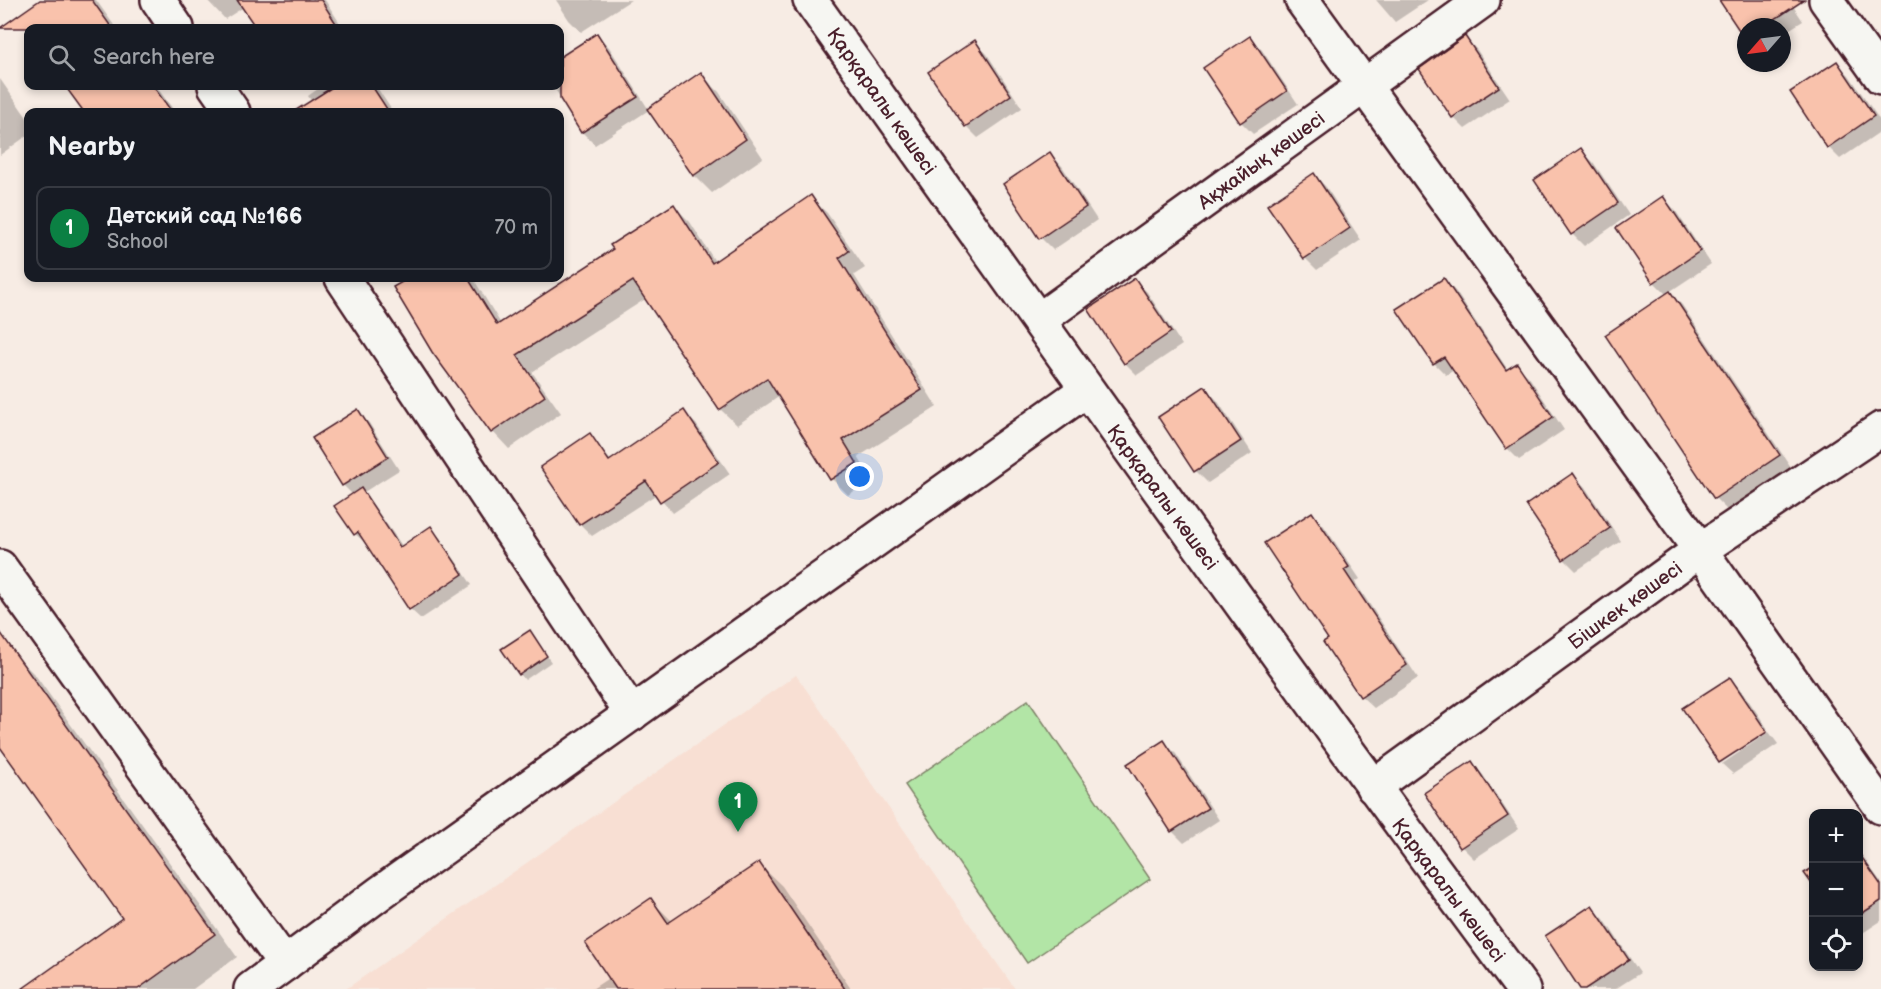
<!DOCTYPE html>
<meta charset="utf-8">
<style>
:root{--surface:#171b24;--page:#20242c;--text:#f1f3f6;--muted:#9ea1a6;--line:#363941;--accent:#0b8043}
body{margin:0;font-family:"Balsamiq Sans",sans-serif;background:var(--page);color:var(--text)}
.controls{position:absolute;right:18px;bottom:18px;display:grid;overflow:hidden;border-radius:12px;box-shadow:0 3px 9px #0003}
.controls button{width:54px;height:54px;display:grid;place-items:center;padding:0;border:0;border-bottom:2px solid var(--line);background:var(--surface);color:var(--text);font:30px sans-serif}
.compass{position:absolute;left:1737px;top:18px;width:54px;height:54px;border-radius:50%;background:var(--surface);box-shadow:0 3px 9px #0003;rotate:242deg}
.you{position:absolute;left:860px;top:477px;width:21px;height:21px;margin:-15px;border:4px solid #fff;border-radius:50%;background:#1a73e8;box-shadow:0 0 0 9px #1a73e833}
.badge{display:grid;place-items:center;width:39px;height:39px;border-radius:50%;background:var(--accent);color:#fff;font-size:20px;font-weight:700}
.pin{position:absolute;translate:-50% -50px;filter:drop-shadow(0 2px 3px #0008)}
.pin::after{content:'';position:absolute;top:32px;width:21px;height:18px;background:inherit;clip-path:polygon(0 0,100% 0,50% 100%)}
.list{margin:0;padding:0;list-style:none}
h2{display:flex;justify-content:space-between;align-items:center;height:78px;margin:0;padding:0 24px;font-size:26px}
h2 small{font-size:20px;font-weight:400;color:var(--muted)}
.list li{display:grid;grid-template-columns:39px 1fr auto;gap:18px;align-items:center;box-sizing:border-box;height:84px;margin:0 12px 12px;padding:0 12px;border:2px solid var(--line);border-radius:12px}
.list b{display:block;font-size:22px;white-space:nowrap}
.list p{margin:0;font-size:20px;white-space:nowrap;color:var(--muted)}
.list em{font-size:20px;font-style:normal;color:var(--muted)}
.icon{flex:none;width:33px;height:33px;fill:none;stroke:currentColor;stroke-width:2;stroke-linecap:round;stroke-linejoin:round}
.map{position:relative;flex:none;width:1881px;height:989px;overflow:hidden}
.search{position:absolute;background:var(--surface);box-shadow:0 3px 9px #0003;left:24px;top:24px;width:540px;height:66px;display:flex;align-items:center;gap:15px;box-sizing:border-box;padding:0 21px;border-radius:12px;color:var(--muted);font-size:22px}
.panel{position:absolute;background:var(--surface);box-shadow:0 3px 9px #0003;left:24px;top:108px;width:540px;height:174px;border-radius:12px}
.map>svg:first-child{display:block}
.built{fill:#f8dfd3}
.green{fill:#b2e5a6;stroke:#7e8268;stroke-width:1.5}
.shadow{fill:#0003}
.building{fill:#f9c2ac;stroke:#4a1f2b;stroke-width:1.5}
.lines{fill:none;stroke-linecap:round;stroke-linejoin:round}
.minor-casing{stroke:#4a1f2b;stroke-width:38}
.tertiary-casing{stroke:#4a1f2b;stroke-width:38}
.minor{stroke:#f6f6f2;stroke-width:33}
.tertiary{stroke:#f6f6f2;stroke-width:33}
.labels{text-anchor:middle;stroke-width:4.5;stroke-linejoin:round;paint-order:stroke}
.street-label{font-size:20px;fill:#4a1f2b;stroke:#f6f6f2}
</style>
<div class="map">
<svg width="1881" height="989" viewBox="0 0 1881 989">
<rect width="100%" height="100%" fill="#f7ece4"/>
<filter id="ink" filterUnits="userSpaceOnUse"><feTurbulence type="fractalNoise" baseFrequency=".0167" numOctaves="2"/><feDisplacementMap in="SourceGraphic" scale="12" xChannelSelector="R" yChannelSelector="G"/><feConvolveMatrix kernelMatrix="1 2 1 2 8 2 1 2 1" color-interpolation-filters="sRGB"/></filter>
<g filter="url(#ink)">
<path class="built" d="M796,675l219,314h-669z"/>
<path class="green" d="M1028,700l122,179 -123,84 -122,-178z"/>
<g class="shadow">
<path d="M43,0h53l20,28h-88v4l-10,-15z"/>
<path d="M207,0h118l18,28h-86l-13,-21 -19,12z"/>
<path d="M556,0h75l-50,32 -12,-12z"/>
<path d="M1376,0h52l-33,22z"/>
<path d="M1720,0h69l14,21 -21,13v-7h-36v11z"/>
<path d="M597,35l12,12 40,63 52,-36 18,18 44,66 -51,35 -18,-18 -45,-65 -54,35 -13,-13 -29,-46h7v-27z"/>
<path d="M1250,38l12,12 36,54 -45,30 -12,-12z"/>
<path d="M1465,38l12,12 33,49 -45,30 -12,-12 -32,-48z"/>
<path d="M975,42l12,12 35,54 -44,30 -12,-12z"/>
<path d="M1837,63l12,12 32,47v9l-41,28 -12,-12z"/>
<path d="M0,79l28,40v16l-28,20z"/>
<path d="M66,86h90l19,26h-89z"/>
<path d="M322,86h54l17,26h-74l-11,-16z"/>
<path d="M1581,150l12,12 36,53 -45,31 -12,-12z"/>
<path d="M1050,154l12,12 35,54 -44,30 -12,-12z"/>
<path d="M1314,175l12,12 35,53 -44,30 -12,-12z"/>
<path d="M810,197l17,16 38,55 -11,7 83,132 -79,50 14,23 -24,15 -16,-16 -52,-83 -43,29 -17,-16 -73,-111 -115,74 29,41 -52,36 -16,-17 -60,-81 -38,-63 16,-10h62l28,46 114,-74 59,-44 16,16 26,41z"/>
<path d="M1663,198l12,12 36,54 -42,28 13,13 109,162 -64,43 -12,-12 -48,-203 -13,-13z"/>
<path d="M1444,279l12,13 52,78 8,-5 13,12 35,53 -45,30 -12,-12 -53,-78 -8,5 -12,-12z"/>
<path d="M1134,280l13,12 35,53 -45,30 -12,-12z"/>
<path d="M1205,388l12,12 35,53 -44,30 -12,-12 -36,-53z"/>
<path d="M357,411l12,12 30,47 -35,22 39,55 28,-19 10,11 31,46 -51,34 -11,-10 -43,-65 -12,-10 -2,-39 -10,-10 -29,-46z"/>
<path d="M683,412l13,12 34,50 -57,39 -16,-19 -65,42 -12,-12 10,-89 21,26z"/>
<path d="M1573,475l12,12 36,54 -45,30 -12,-12z"/>
<path d="M1312,513l12,13 36,53 -5,3 63,96 -44,30 -13,-12z"/>
<path d="M530,632l21,30 -26,18 -5,-6z"/>
<path d="M13,653l23,23 201,281 -44,32h-169l100,-71 -124,-173v-82z"/>
<path d="M1730,678l12,13 26,38 -47,34 -37,-54z"/>
<path d="M1769,732l9,12 -45,30 -11,-10z"/>
<path d="M1164,742l12,12 43,66 -35,23 -12,-12z"/>
<path d="M1471,763l12,12 36,54 -45,30 -12,-12z"/>
<path d="M1858,851l23,31v39l-23,15z"/>
<path d="M759,864l23,22 69,103h-259l18,-12 41,-77 22,22z"/>
<path d="M1592,907l12,12 36,54 -25,16h-33z"/>
</g>
<g class="building">
<path d="M40,0h52l20,28h-112z"/>
<path d="M237,0h84l18,28h-83z"/>
<path d="M1719,0h85l-41,27h-17l-1,12z"/>
<path d="M597,33l41,64 -57,36 -21,-34v-42z"/>
<path d="M1250,36l37,55 -47,32 -37,-55z"/>
<path d="M1465,36l34,51 -47,31 -33,-49z"/>
<path d="M975,40l36,55 -46,32 -37,-55z"/>
<path d="M1837,61l37,55 -47,32 -37,-56z"/>
<path d="M701,72l45,67 -53,37 -46,-67z"/>
<path d="M65,86h88l19,26h-88z"/>
<path d="M334,86h38l17,26h-96z"/>
<path d="M1581,148l37,55 -47,32 -37,-55z"/>
<path d="M1050,152l36,55 -47,32 -36,-55z"/>
<path d="M1314,173l36,55 -46,31 -37,-54z"/>
<path d="M811,195l38,56 -10,7 83,132 -79,50 14,23 -27,17 -63,-102 -48,32 -86,-129 -116,74 28,41 -54,37 -59,-81 -39,-65 16,-9h59l29,47 116,-76 -3,-4 64,-41 38,59z"/>
<path d="M1663,196l37,55 -47,32 -37,-55z"/>
<path d="M1135,278l36,54 -47,32 -36,-55z"/>
<path d="M1444,278l62,92 11,-7 36,54 -47,32 -62,-92 -11,7 -37,-55z"/>
<path d="M1670,291l110,164 -66,44 -109,-164z"/>
<path d="M1205,386l36,55 -47,31 -36,-55z"/>
<path d="M358,409l30,48 -46,29 -30,-48z"/>
<path d="M684,410l35,52 -59,40 -14,-21 -67,44 -39,-58 50,-34 19,28z"/>
<path d="M1573,473l37,55 -47,32 -37,-55z"/>
<path d="M361,488l39,59 31,-21 32,48 -54,36 -51,-78 -4,3 -20,-29z"/>
<path d="M1312,512l37,55 -5,3 63,95 -47,32 -37,-55 5,-3 -64,-96z"/>
<path d="M530,630l17,26 -28,19 -18,-26z"/>
<path d="M0,632l215,302 -77,55h-116l100,-71 -122,-171z"/>
<path d="M1730,677l37,55 -48,31 -37,-55z"/>
<path d="M1164,740l44,68 -37,24 -44,-68z"/>
<path d="M1472,761l36,55 -48,32 -36,-55z"/>
<path d="M1858,852l23,33v16l-23,15z"/>
<path d="M759,862l86,127h-229l-31,-46 66,-45 17,25z"/>
<path d="M1814,867v20l-10,-14z"/>
<path d="M1592,905l37,55 -44,29h-5l-35,-53z"/>
</g>
<g class="lines">
<defs>
<g id="minor">
<path d="M158,0l19,28"/>
<path d="M1302,0l398,550 181,257"/>
<path d="M215,86l18,26"/>
<path d="M342,278l290,436"/>
<path d="M1039,320l444,-320"/>
<path d="M0,567l285,397"/>
<path d="M1373,787l327,-237 181,-121"/>
<path d="M251,989l129,-96 706,-503"/>
</g>
<g id="tertiary">
<path d="M810,0c236,331 470,663 713,989"/>
<path d="M1826,0l55,77"/>
</g>
</defs>
<use href="#minor" class="minor-casing"/>
<use href="#tertiary" class="tertiary-casing"/>
<use href="#minor" class="minor"/>
<use href="#tertiary" class="tertiary"/>
</g>
</g>
<g class="labels">
<g class="street-label">
<text transform="translate(882 101) rotate(55)" y="7">Қарқаралы көшесі</text>
<text transform="translate(1261 160) rotate(-36)" y="7">Ақжайық көшесі</text>
<text transform="translate(1163 497) rotate(54)" y="7">Қарқаралы көшесі</text>
<text transform="translate(1625 605) rotate(-36)" y="7">Бішкек көшесі</text>
<text transform="translate(1449 890) rotate(53)" y="7">Қарқаралы көшесі</text>
</g>
</g>
</svg>
<div class="controls">
<button>+</button>
<button>−</button>
<button><svg class="icon" aria-label="locate" viewBox="0 0 24 24"><circle cx="12" cy="12" r="6"/><path d="M12 2v4M12 18v4M2 12h4M18 12h4"/></svg></button>
</div>
<svg class="compass" viewBox="-18 -18 36 36"><path d="M0-13l5 13h-10z" fill="#e53935"/><path d="M0 13l5-13h-10z" fill="#9ea1a6"/></svg>
<div class="you"></div>
<div class="pin badge" style="left:738px;top:832px">1</div>
<div class="search"><svg class="icon" aria-label="search" viewBox="0 0 24 24"><circle cx="10" cy="10" r="6"/><path d="M15 15l6 6"/></svg>Search here</div>
<section class="panel">
<h2>Nearby<small></small></h2>
<ul class="list">
<li><span class="badge">1</span><div><b>Детский сад №166</b><p>School</p></div><em>70 m</em></li>
</ul>
</section>
</div>
